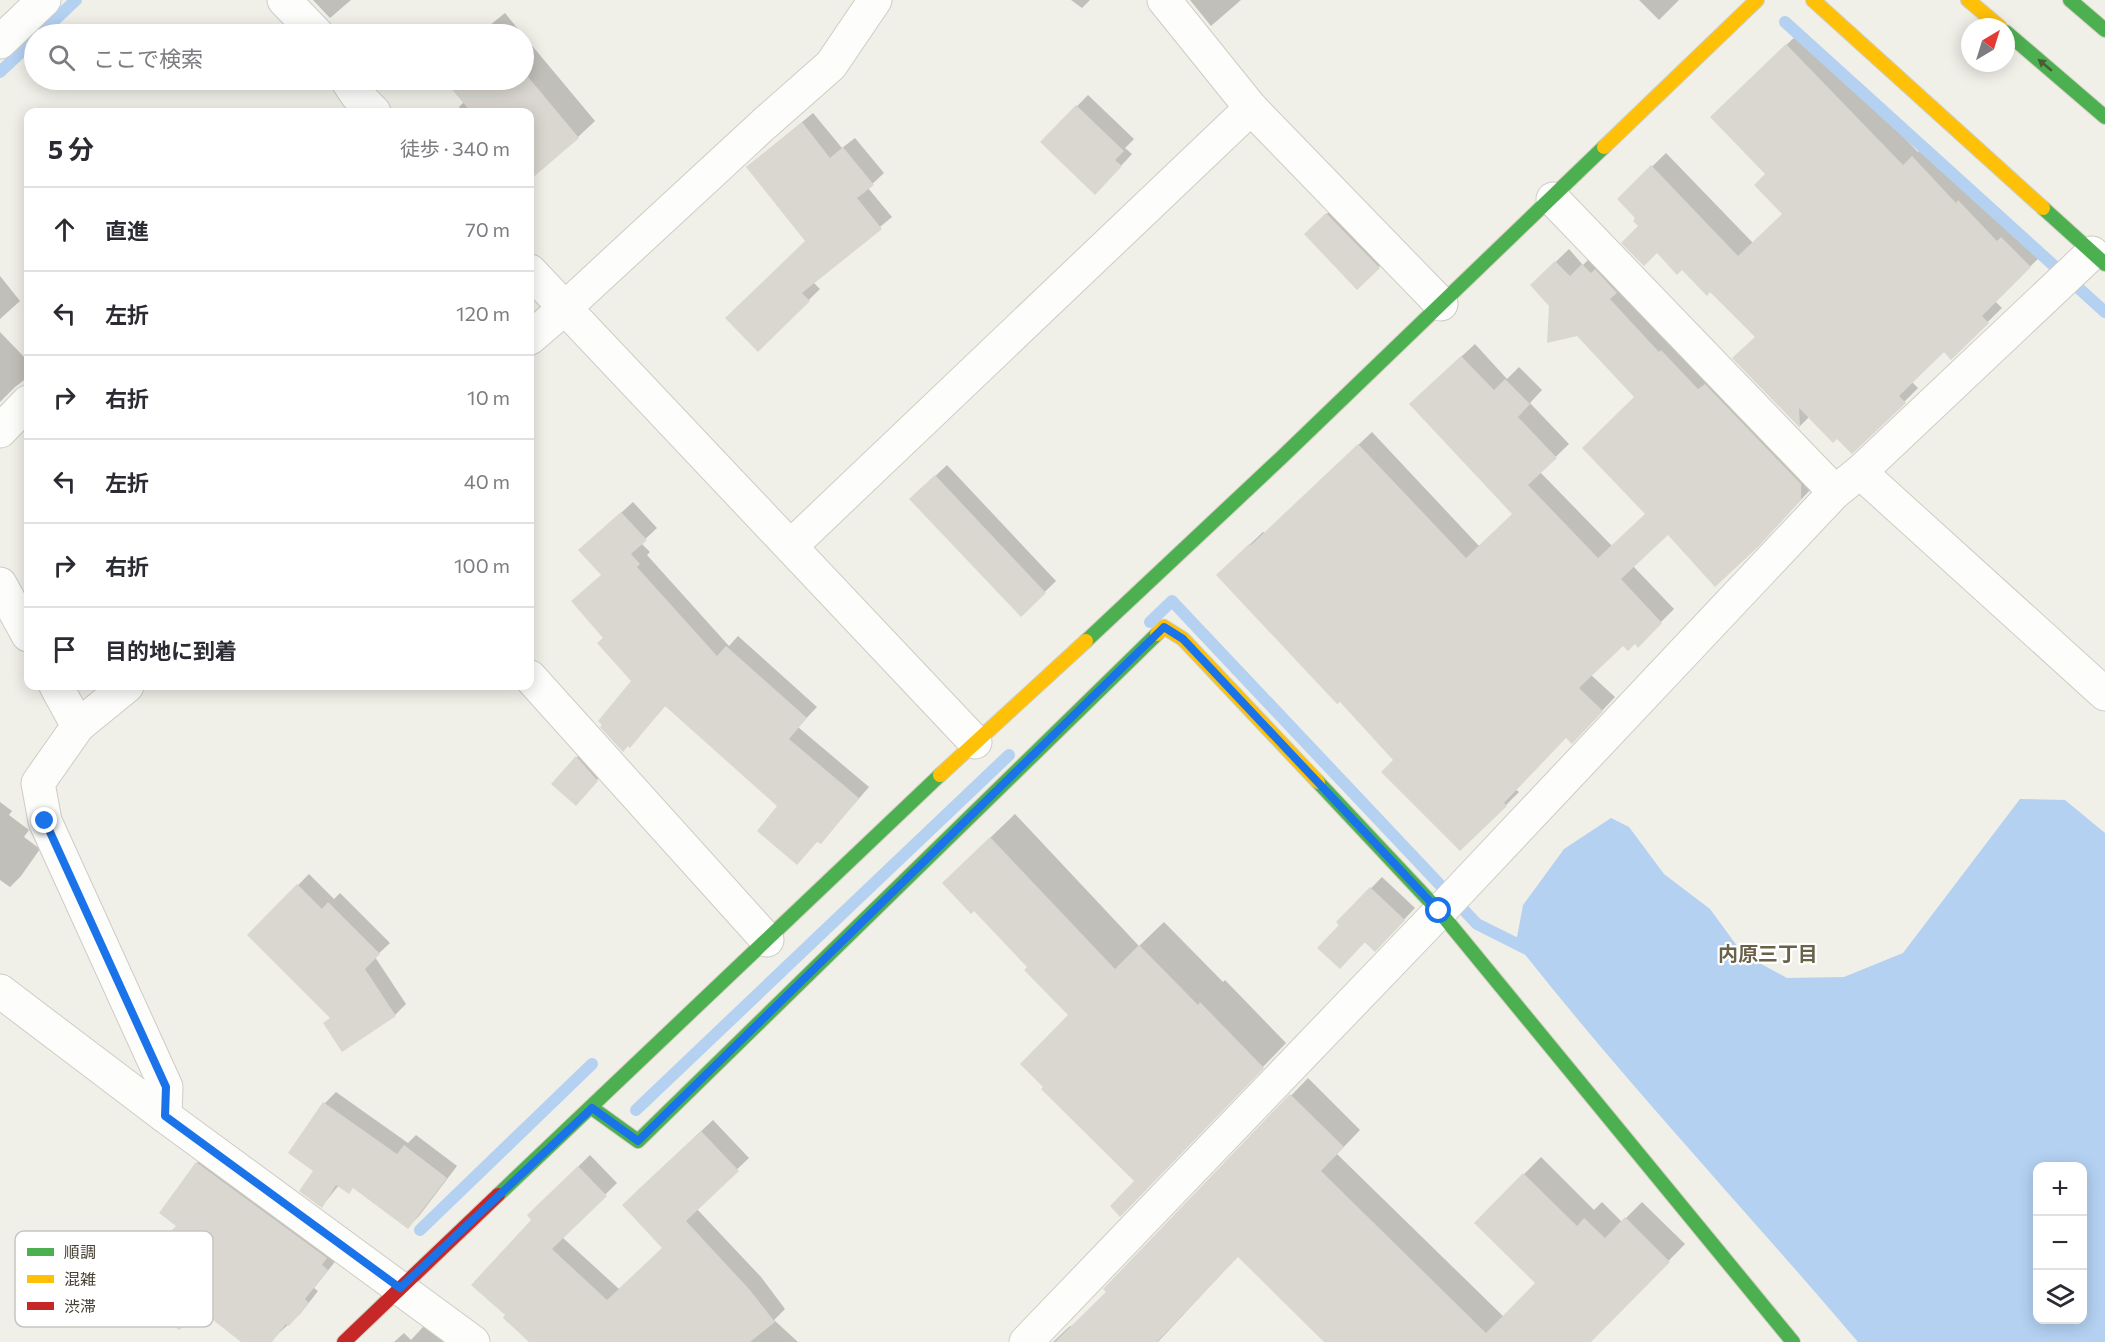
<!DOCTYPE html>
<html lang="ja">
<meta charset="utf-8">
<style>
:root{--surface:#fff;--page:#f2f2f3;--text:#2b2b33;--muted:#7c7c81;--line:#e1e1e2}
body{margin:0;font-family:Commissioner,"Noto Sans JP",sans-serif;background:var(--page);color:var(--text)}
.controls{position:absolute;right:18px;bottom:18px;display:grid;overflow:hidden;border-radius:12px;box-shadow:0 3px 15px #0003}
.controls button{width:54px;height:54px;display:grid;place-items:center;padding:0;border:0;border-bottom:2px solid var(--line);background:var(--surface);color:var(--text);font:30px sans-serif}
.compass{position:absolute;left:1961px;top:18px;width:54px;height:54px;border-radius:50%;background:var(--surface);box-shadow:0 3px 15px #0003;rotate:38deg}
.stop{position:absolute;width:18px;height:18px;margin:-14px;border:4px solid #1a73e8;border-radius:50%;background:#fff}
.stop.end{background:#1a73e8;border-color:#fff;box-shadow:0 2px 6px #0008}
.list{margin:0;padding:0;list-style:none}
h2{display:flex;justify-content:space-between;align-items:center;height:78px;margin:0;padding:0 24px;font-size:26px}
h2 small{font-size:20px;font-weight:400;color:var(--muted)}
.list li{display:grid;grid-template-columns:39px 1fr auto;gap:18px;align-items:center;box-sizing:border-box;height:84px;padding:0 24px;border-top:2px solid var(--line)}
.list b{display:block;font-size:22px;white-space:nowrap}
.list em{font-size:20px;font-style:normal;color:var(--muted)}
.icon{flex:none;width:33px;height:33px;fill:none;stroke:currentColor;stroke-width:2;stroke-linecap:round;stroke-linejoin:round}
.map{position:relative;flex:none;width:2105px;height:1342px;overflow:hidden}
.search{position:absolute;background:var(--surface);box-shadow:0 3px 15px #0003;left:24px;top:24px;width:510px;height:66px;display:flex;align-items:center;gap:15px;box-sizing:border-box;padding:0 21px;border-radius:33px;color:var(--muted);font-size:22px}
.panel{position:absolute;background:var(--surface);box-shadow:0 3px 15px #0003;left:24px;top:108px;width:510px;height:582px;border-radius:12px}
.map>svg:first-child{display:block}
.water{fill:#b4d1f2;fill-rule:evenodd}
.shadow{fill:#0003}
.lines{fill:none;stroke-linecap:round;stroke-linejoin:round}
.stream{stroke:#b4d1f2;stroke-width:12}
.building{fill:#d9d7d0}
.street-casing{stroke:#ceccc5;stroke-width:35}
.fast-casing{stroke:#d0cebe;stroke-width:16}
.slow-casing{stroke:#d0cebe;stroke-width:16}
.jam-casing{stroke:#d0cebe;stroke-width:16}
.street{stroke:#fdfdfc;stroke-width:33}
.fast{stroke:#4caf50;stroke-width:14}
.slow{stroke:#ffc107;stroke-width:14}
.jam{stroke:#c62828;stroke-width:14}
.oneway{fill:#485c3a}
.route{stroke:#1a73e8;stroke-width:8}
.labels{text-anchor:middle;stroke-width:4.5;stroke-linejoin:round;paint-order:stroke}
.neighbourhood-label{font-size:20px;font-weight:bold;fill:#6a6149;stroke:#fff}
.key{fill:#fff;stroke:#c8c6c2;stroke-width:1.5}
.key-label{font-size:16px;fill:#464133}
</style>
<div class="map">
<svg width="2105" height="1342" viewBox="0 0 2105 1342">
<rect width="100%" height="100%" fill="#f0efe8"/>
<path class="water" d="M2020,799l45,1 40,33v509h-247c-113,-133 -234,-261 -342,-399l7,-38 41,-56 47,-31 18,9 35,47 46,35 33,45 44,24 57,-1 59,-24zM2038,1166h44v154h-44z"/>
<g class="shadow">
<path d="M313,0h38l-21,18z"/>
<path d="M1071,0h19l-8,8z"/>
<path d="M1190,0h51l-30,26z"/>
<path d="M1639,0h40l-20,20z"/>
<path d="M505,13l17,21h-43z"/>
<path d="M1801,31l117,121 9,-9 44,47 2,-2 39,40 4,-3 28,28 -49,48 7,7 -51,50 -7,-8 -32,32 6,6 -14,14 -67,35 -28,-20 -9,9 -44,-89 -46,-47 -70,-64 -3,-8 -18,-19 47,-46 87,90 31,-29 -17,-40 -41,-71z"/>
<path d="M524,36l71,85 -17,16 -48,41v-66h-67l-4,-5 5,-5 -18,-22h78z"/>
<path d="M1088,95l46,44 -9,9 7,6 -26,28 -64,-40z"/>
<path d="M813,113l29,35 13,-10 29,35 -16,15 24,29 -79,65 7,7 -62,61 49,-109 -59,-74z"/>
<path d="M1338,203l52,53 -11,11 -73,-33z"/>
<path d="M1569,249l14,16 13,-13 218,234 -44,46h-102l-35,34 41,43 -36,36 -3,-3 -12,2 -32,31 24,22 -30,32 -19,8 -51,52 4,3 -13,13 -111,-45 -164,-198 32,-30 2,1 107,-101 108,115 34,-33 -90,-123 51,-47 32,35 12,-12 23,23 -12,13 39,41 -29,28 72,74 35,-33 -11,-116 -104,-112z"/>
<path d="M0,276l20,25 -20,18z"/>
<path d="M0,332l28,29v16l-13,10 -15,15z"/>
<path d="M947,465l109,116 -35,34 -110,-116z"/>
<path d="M633,502l24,26 -16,15 9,9 -3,3 82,91 9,-10 79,71 -19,20 71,60 -48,55 -155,-137 -36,41 3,-65 -28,-43 -3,-64 -11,-34z"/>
<path d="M582,752l20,22 -21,25 -28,-15z"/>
<path d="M0,802l12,9 -3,4 20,15 -5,7 16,12 -19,27 -11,11 -10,-7z"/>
<path d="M1015,814l124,132 25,-24 59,60 2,-2 61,63 -142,148 -74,-176 -41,-48 -61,-108z"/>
<path d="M309,874l25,25 6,-6 50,50 -15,14 31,47 -11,11 -146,-80z"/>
<path d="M1382,877l33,31 -40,42 -37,-28z"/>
<path d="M1308,1078l52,52 -23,24 167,163 33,-34 -61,-60 65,-66 53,53 8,-8 20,20 20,-20 43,42 -96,98h-262l-89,-86 -80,86h-105l17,-16 2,1 36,-35 -3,-3z"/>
<path d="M336,1092l72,51 8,-8 41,31 -38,50 -11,11 -54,-41 -15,-1 -17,21 -7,-35 -25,-19 35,-49z"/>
<path d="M713,1120l36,38 -53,50 65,69 24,32 -11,11 24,22h-256l-9,-122 -4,-5 61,-60 27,28 -55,54 57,52 44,-41 -28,-55z"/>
<path d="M208,1152l130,106 -24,30 4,3 -18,23 -31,28h-25l-65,-117 18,-62z"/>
<path d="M434,1315l35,27h-75l10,-9 7,7z"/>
</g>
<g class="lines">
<g class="stream">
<path d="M1785,22l320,290"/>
<path d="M40,34l36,-34"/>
<path d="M0,72l34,-32"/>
<path d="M1150,622l22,-21 305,323 52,26"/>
<path d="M636,1110l373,-355"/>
<path d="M420,1230l172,-166"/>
</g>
</g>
<g class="building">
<path d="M1786,44l117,121 9,-9 44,47 2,-3 39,41 4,-4 30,30 -49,49 7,7 -38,37 -7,-8 -45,44 7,7 -54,51 -15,-15 -4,4 -34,-35 1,20 -68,-70 23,-21 -45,-45 -3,4 -25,-26 -5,5 -20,-22 -13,13 -23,-23 17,-17 -5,-5 2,-3 -18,-19 34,-34 87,91 44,-42 -28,-29 11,-11 -55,-57z"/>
<path d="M524,72l55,66 -49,42v-68h-59l-27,-32h80z"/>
<path d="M1076,105l48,46 -9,9 7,6 -27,29 -55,-53z"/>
<path d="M802,122l28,36 13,-11 31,38 -17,13 25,31 -80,64 8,8 -52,51 -33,-34 80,-77 -59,-74z"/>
<path d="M1326,213l54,55 -23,22 -53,-56z"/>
<path d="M1555,261l15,15 12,-12 9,9 4,-4 22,24 -7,6 49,53 2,-2 37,39 7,-5 96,100v16l-43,47 -43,40 -47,-52 -47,44 41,44 -24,25 -3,-4 -7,7 -5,-5 -44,42 24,23 -31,33 -6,-6 -62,65 3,3 -47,45 -79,-79 12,-12 -53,-58 -3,2 -121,-129 33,-31 2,1 107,-101 108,114 46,-44 -103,-110 52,-48 33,34 11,-11 25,25 -12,13 39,41 -29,27 70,73 47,-44 -63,-66 52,-51 -57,-61 -30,7 2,-37 -19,-21z"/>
<path d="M935,475l111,118 -25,24 -112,-118z"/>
<path d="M621,512l26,28 -16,14 9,10 -3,3 80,89 9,-10 81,72 -18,21 70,59 -38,46 -4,-2 -20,23 -40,-34 20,-25 -112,-100 -35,42 -2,-2 -5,6 -23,-25 2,-2 -4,-4 33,-40 -34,-38 6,-5 -32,-37 30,-26 -23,-25z"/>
<path d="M576,756l22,25 -22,25 -25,-22z"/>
<path d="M990,837l125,132 24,-24 59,60 2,-3 64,66 -144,149 -10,-11 24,-25 -93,-92 2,-2 -23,-23 48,-49 -44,-45 3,-3 -53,-56 -3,3 -29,-31z"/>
<path d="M297,884l25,25 6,-7 52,52 -15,15 31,47 -54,36 -19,-29 7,-5 -83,-83z"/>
<path d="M1370,887l35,33 -30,32 -10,-10 -25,27 -23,-21 22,-23 -3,-3z"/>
<path d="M1290,1094l54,53 -23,24 165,162 49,-50 -61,-60 49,-50 54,53 7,-8 21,20 20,-21 45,45 -79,80h-267l-86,-85 -81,85h-102l51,-50 -3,-3z"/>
<path d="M323,1102l74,52 7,-9 43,33 -39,51 -55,-41 -4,6 -13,-9 -14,23 -23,-17 14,-20 -25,-18z"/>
<path d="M701,1131l38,40 -53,50 63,68 26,33 -25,20h-221l-26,-24 2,-3 -34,-30 60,-65 -4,-5 51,-49 29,30 -55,53 55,51 55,-52 -40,-43z"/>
<path d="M196,1162l131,96 -5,7 6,5 -23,29 4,4 -20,23 -3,-2 -14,18h-31l-37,-29 -15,15 -4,-3 -6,5 -14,-14 -12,12 -39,-40 62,-62 -17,-13z"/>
</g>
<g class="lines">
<defs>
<g id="street">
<path d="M284,0l33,34"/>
<path d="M1164,0l87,108 190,196"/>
<path d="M0,42l44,-42"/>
<path d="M347,80l10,15 17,17"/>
<path d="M1553,199l282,293"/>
<path d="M530,271l445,471"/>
<path d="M530,338l35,-30 199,-184 67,-59 44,-65"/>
<path d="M0,431l28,-29"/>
<path d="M1860,472l245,222"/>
<path d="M791,546l460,-438"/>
<path d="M0,584l28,51"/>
<path d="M530,677l237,263"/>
<path d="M56,686l22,40"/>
<path d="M127,686l-49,40 -40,57 7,38 121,266 -1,29"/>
<path d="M0,991l165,125 308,226"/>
<path d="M1026,1342l416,-433 393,-417 25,-20 232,-219"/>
</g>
<g id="fast">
<path d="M2070,0l35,30"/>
<path d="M2006,32l99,85"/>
<path d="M2043,208l62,56"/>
<path d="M1086,641l196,-184 322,-310"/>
<path d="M1318,782l121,129 354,431"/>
<path d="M592,1108l46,33 519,-507"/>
<path d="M498,1195l442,-420"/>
</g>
<g id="slow">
<path d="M1813,0l230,208"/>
<path d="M1968,0l32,27"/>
<path d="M1604,147l153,-147"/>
<path d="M1157,634l7,-7 19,12 135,143"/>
<path d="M940,775l146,-134"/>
</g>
<path id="jam" d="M344,1342l154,-147"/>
</defs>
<use href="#street" class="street-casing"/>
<use href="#fast" class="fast-casing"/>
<use href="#slow" class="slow-casing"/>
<use href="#jam" class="jam-casing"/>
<use href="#street" class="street"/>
<use href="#fast" class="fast"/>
<use href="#slow" class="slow"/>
<use href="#jam" class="jam"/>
</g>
<defs><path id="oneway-solid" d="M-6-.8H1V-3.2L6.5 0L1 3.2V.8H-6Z" transform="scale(1.5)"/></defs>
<use class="oneway" href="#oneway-solid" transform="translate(2045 65) rotate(-140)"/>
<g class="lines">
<path class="route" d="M45,821l121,266 -1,29 235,172 192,-180 46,33 526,-514 19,12 256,272"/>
</g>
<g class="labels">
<g class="neighbourhood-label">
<text x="1768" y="961">内原三丁目</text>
</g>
</g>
<rect x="15" y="1231" width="198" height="96" rx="9" class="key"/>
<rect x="27" y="1248" width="27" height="8" fill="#4caf50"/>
<rect x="27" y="1275" width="27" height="8" fill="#ffc107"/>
<rect x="27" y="1302" width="27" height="8" fill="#c62828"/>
<g class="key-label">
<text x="64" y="1258">順調</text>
<text x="64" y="1285">混雑</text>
<text x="64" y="1312">渋滞</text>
</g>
</svg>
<div class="controls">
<button>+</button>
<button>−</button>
<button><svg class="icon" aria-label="layers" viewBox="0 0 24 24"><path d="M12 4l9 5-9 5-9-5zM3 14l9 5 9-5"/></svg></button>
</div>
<svg class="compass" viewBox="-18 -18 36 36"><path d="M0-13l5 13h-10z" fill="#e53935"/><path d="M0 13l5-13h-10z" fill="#7c7c81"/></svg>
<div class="stop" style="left:1439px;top:911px"></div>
<div class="stop end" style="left:45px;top:821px"></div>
<div class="search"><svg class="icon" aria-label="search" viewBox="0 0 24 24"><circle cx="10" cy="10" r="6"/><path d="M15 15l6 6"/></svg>ここで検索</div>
<section class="panel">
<h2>5 分<small>徒歩 · 340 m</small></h2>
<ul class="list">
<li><svg class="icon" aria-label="ahead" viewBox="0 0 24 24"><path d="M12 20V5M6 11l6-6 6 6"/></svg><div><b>直進</b></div><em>70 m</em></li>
<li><svg class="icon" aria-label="left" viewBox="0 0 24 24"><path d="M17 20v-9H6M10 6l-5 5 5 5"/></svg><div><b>左折</b></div><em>120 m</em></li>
<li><svg class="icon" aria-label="right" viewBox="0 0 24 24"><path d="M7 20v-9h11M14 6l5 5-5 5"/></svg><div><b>右折</b></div><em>10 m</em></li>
<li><svg class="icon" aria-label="left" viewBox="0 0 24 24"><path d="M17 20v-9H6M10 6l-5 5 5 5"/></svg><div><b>左折</b></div><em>40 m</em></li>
<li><svg class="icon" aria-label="right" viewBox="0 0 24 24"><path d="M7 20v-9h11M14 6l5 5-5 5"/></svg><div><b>右折</b></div><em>100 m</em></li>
<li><svg class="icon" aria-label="arrive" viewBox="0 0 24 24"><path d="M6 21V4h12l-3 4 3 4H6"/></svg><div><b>目的地に到着</b></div></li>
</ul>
</section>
</div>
